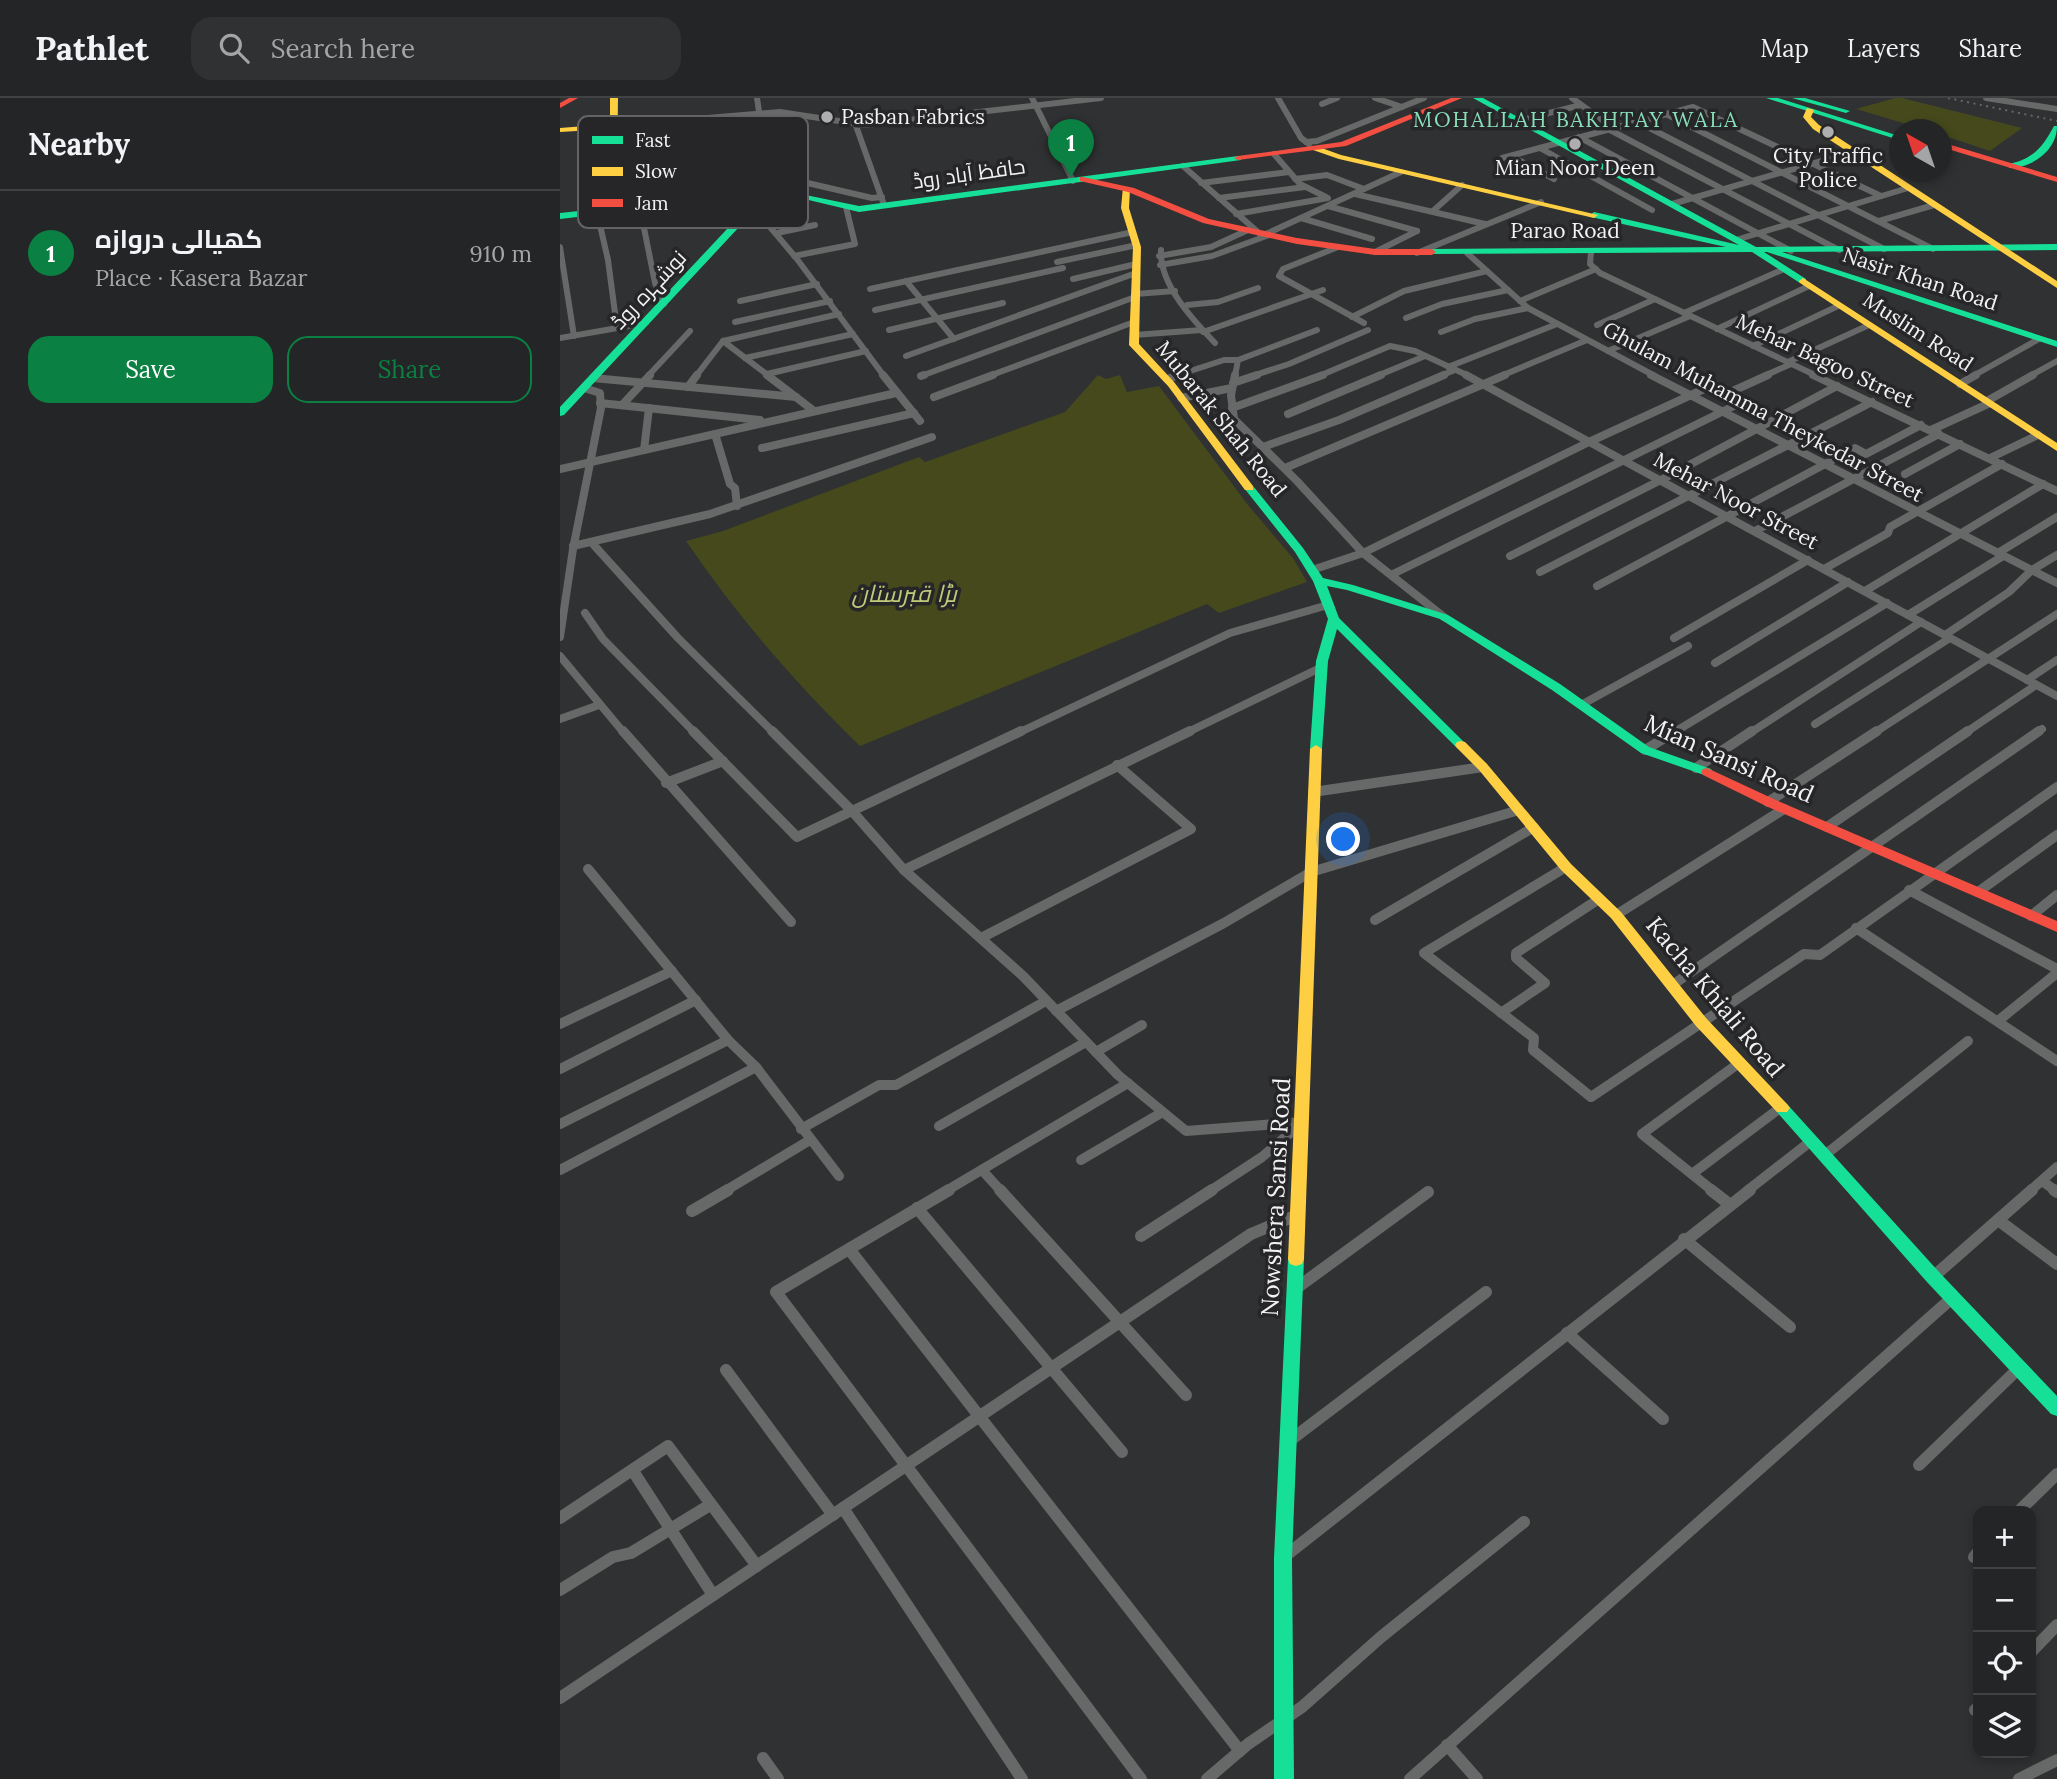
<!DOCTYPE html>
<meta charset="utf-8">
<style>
:root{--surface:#242526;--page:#303132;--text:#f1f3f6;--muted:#a3a5a7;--line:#414243;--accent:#0b8043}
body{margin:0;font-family:Lora,Cairo,serif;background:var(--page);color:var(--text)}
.controls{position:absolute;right:21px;bottom:21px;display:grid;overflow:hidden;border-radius:14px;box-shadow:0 4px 10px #0003}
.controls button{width:63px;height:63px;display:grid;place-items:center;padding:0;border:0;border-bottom:2px solid var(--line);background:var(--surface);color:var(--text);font:35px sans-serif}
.compass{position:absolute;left:1329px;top:21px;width:63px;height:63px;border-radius:50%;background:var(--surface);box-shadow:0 4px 10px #0003;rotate:320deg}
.you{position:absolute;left:784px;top:742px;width:24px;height:24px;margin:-18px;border:5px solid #fff;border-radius:50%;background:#1a73e8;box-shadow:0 0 0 10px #1a73e833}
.badge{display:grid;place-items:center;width:46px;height:46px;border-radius:50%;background:var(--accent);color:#fff;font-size:23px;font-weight:700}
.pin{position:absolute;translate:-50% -58px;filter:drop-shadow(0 2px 4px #0008)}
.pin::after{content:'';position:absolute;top:37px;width:24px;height:21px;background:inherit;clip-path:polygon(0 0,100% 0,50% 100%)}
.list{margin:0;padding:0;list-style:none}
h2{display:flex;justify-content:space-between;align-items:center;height:91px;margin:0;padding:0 28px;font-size:30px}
h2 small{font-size:23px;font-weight:400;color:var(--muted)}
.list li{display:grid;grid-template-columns:46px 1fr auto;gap:21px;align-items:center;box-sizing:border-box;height:126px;padding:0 28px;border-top:2px solid var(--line)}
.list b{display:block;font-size:26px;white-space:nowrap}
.list p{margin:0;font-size:23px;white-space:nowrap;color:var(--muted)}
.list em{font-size:23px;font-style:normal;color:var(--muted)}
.actions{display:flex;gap:14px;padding:21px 28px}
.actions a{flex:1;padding:16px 0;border:2px solid var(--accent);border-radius:21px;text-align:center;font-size:24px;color:var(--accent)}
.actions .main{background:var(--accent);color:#fff}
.icon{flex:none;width:38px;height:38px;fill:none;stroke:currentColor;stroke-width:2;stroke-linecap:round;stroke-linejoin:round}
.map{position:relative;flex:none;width:1497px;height:1681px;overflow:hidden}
header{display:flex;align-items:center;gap:42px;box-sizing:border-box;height:98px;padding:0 35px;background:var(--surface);border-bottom:2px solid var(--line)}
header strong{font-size:33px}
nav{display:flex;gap:38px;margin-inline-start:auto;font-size:24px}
.search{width:490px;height:63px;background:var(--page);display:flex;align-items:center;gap:18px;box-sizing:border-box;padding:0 24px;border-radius:21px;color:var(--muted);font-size:26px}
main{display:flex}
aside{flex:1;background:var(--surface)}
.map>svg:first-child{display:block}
.green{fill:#45491b}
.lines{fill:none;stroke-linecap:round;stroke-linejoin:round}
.street-far3{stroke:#676868;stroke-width:6}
.street-far2{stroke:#676868;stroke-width:8}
.street-far1{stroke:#676868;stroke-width:10}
.street{stroke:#676868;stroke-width:12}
.fast{fill:#16e098;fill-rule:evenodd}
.slow{fill:#ffcf43;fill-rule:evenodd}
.jam{fill:#f24e42;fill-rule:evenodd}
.rail{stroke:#676767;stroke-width:2;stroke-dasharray:2 4.5;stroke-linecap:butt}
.poi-dot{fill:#aeaeb0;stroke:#262629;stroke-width:2.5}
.labels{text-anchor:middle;stroke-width:7;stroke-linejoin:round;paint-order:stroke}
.far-poi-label{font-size:21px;fill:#f2f2f4;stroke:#262629}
.far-neighbourhood-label{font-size:21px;letter-spacing:2px;fill:#88dfb9;stroke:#262629}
.far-street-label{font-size:21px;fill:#f2f2f4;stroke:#262629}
.park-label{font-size:24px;font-style:italic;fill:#c0cb79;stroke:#262629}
.street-label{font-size:24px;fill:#f2f2f4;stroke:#262629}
.key{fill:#262629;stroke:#636366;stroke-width:2}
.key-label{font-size:19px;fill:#f2f2f4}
</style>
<header>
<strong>Pathlet</strong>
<div class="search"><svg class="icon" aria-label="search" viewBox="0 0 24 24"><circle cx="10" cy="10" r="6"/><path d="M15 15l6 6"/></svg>Search here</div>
<nav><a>Map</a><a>Layers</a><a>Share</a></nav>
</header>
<main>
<aside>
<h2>Nearby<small></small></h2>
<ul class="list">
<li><span class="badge">1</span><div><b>کھیالی دروازہ</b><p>Place · Kasera Bazar</p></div><em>910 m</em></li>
</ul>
<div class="actions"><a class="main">Save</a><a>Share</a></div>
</aside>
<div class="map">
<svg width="1497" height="1681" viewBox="0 0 1497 1681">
<rect width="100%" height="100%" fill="#303132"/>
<g class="green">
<path d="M1335,0h7l120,30 -32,23 -48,-16 -1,-5 -18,-1 -67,-20z"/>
<path d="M538,277l8,4 14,-4 7,17 32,-6 89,119 45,53 14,24 -88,31 -12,-9 -347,142c-65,-63 -123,-130 -174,-205l37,-10 196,-74 6,5 140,-50z"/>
</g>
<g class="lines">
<g class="street-far3">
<path d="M197,0l11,72 -2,23"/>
<path d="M472,0l41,83"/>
<path d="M718,0l23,40 8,6"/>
<path d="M815,0l27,9"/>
<path d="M1012,0l41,30"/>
<path d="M1426,0l71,11"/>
<path d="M762,6l15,-6"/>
<path d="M1106,16l267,135"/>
<path d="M961,22l60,-15"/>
<path d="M1078,24l246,127"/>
<path d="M295,25l28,79"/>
<path d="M53,28l167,-14 85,13 236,-27"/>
<path d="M1048,31l231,121"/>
<path d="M1019,39l212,114"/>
<path d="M746,44l11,-1 107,-43"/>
<path d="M980,50l112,62"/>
<path d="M714,56l26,30 26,13"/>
<path d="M951,58l43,23"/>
<path d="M942,60l191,-51 188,89"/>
<path d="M623,68l76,67"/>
<path d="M209,80l30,3 73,17 10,-1"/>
<path d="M735,81l32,-4 37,14"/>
<path d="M641,85l88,-11"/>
<path d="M795,96l130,30"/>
<path d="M659,100l86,-11"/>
<path d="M1112,106l181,-52"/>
<path d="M768,108l89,25"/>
<path d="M194,110l43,51 87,117"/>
<path d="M873,113l29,-26"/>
<path d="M37,114l11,48 9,68"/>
<path d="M676,116l92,-16"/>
<path d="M741,120l71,21"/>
<path d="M1319,123l55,-16"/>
<path d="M217,135l38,-8"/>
<path d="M706,136l135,-62"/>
<path d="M1176,142l172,-52"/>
<path d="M0,149l14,89"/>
<path d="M778,149l-55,22 -4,7 85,47"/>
<path d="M601,152c-2,34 32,70 54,93"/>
<path d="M815,154l42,-21"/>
<path d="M1031,154l-1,12 10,9 217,103"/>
<path d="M857,155l124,-51"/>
<path d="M907,155l61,55 127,68"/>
<path d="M234,158l61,-12 -9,-37"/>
<path d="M599,158l52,-9 37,-17"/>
<path d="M497,164l80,-17"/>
<path d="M600,167l52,-9 57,-21"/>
<path d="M513,181l63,-15"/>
<path d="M346,183l48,58"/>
<path d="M310,191l263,-57"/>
<path d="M575,196l40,-3"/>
<path d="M180,203l77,-17"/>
<path d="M960,203l76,-32"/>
<path d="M104,206l-9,-21 -12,-60 46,-7 -8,-14"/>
<path d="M627,207l31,-3 40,-14"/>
<path d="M315,212l188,-42"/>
<path d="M1124,215l100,-44"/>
<path d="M792,219l52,-26 83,-20"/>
<path d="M846,220l36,-14 66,-14"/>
<path d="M175,224l95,-21"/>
<path d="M1037,227l58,-26"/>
<path d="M1157,231l92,-43"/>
<path d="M329,232l114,-27"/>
<path d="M643,234l120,-42"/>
<path d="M881,234l34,-13 53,-11"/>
<path d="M574,237l68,-5"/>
<path d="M0,240l86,-15"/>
<path d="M163,243l116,-27"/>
<path d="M1193,248l85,-40"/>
<path d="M1048,253l82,-35"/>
<path d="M346,258l230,-83"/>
<path d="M185,260l108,-24"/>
<path d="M1228,264l81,-37"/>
<path d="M888,269l109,-43"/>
<path d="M207,276l99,-23"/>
<path d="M88,278l42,-45"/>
<path d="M136,278l27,-35 46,35"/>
<path d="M361,278l214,-79"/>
<path d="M429,278l145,-54"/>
<path d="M615,278l49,-16h14l79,-30"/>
<path d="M675,278l3,-16"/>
<path d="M692,278l37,-12 79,-34"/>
<path d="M759,278l71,-30 25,5 54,25"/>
<path d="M817,278l48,-20"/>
<path d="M880,278l15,-6"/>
<path d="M941,278l86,-36"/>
<path d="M1204,278l27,-12"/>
<path d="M1413,278l66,-37"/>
<path d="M1470,278l27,-15"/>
</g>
<g class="street-far2">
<path d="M207,277l47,36"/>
<path d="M323,277l37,46"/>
<path d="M675,277l-4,20 3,24 63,62 66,72 81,64"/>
<path d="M906,277l591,321"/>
<path d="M1091,277l406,208"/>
<path d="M1253,277l244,116"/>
<path d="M361,278l3,-1"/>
<path d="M33,280l203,19"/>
<path d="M607,281l13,-4"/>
<path d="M673,285l24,-8"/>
<path d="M1400,286l16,-9"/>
<path d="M128,289l9,-12"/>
<path d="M1175,292l33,-15"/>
<path d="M374,299l59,-22"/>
<path d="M621,300l51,-10"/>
<path d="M1427,303l46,-26"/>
<path d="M40,305l160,17"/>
<path d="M62,307l28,-30"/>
<path d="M672,310l91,-33"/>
<path d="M728,316l93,-39"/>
<path d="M1371,332l59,-27"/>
<path d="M155,336l15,50 5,4 2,18"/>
<path d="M703,349l76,-27 105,-45"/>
<path d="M202,350l152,-35"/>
<path d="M84,352l5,-42"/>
<path d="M1430,360l48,-23"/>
<path d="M725,370l220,-93"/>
<path d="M0,371l336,-76"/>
<path d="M1345,376l55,-30"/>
<path d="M1195,433l184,-97"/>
<path d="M32,445l86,95 96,95"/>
<path d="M13,448l137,-32 222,-77"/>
<path d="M1438,455l59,-36"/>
<path d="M950,458l151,-76 176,-94"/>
<path d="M1264,471l64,-36 2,-6 112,-63"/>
<path d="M752,472l51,-17 226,-111 126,-58"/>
<path d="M980,474l332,-170"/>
<path d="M833,476l353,-174"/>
<path d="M1037,488l258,-138 11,6 55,-29"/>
<path d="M1305,493l178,-107"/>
<path d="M25,515l18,26 92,94"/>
<path d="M1348,517l95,-59"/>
<path d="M1385,537l64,-43 23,-22 25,-15"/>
<path d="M0,539l13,-88 28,-141 -1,-15 -16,-5"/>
<path d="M1114,540l134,-78"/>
<path d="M0,558l64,77"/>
<path d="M1155,565l133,-81"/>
<path d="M1467,582l30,-20"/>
<path d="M1021,607l107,-59"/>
<path d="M0,621l39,-14"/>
<path d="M1255,626l135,-86"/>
<path d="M458,635l212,-100 98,-28"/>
<path d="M626,635l136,-66"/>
<path d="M1113,635l214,-130"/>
<path d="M1190,635l171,-111"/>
<path d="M1314,635l183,-119"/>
<path d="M1405,635l71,-48"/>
<path d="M1476,635l6,-4"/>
</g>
<g class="street-far1">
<path d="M63,633l168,191"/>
<path d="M133,633l104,106 224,-106"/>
<path d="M212,633l80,80 52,59 119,106 95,99 68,56 117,-9"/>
<path d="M1085,652l31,-19"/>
<path d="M1136,670l56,-37"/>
<path d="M106,685l57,-22"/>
<path d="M753,694l170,-25"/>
<path d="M1208,704l109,-71"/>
<path d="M1267,729l141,-96"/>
<path d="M1006,769l-142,86 110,85 -1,12 58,47 213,-143 16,1 237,-168"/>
<path d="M28,771l140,171 28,27 83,109"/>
<path d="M344,772l286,-139"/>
<path d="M1349,792l148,79"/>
<path d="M1418,794l79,-57"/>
<path d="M1056,817l168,-106"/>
<path d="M1471,818l26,-21"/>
<path d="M815,822l159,-93"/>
<path d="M1296,830l201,133"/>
<path d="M421,840l210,-109 -74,-64"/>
<path d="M1111,888l368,-255"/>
<path d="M496,913l168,-88 87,-51 208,-62"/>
<path d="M941,915l44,-30 -29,-25v-5l83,-54"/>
<path d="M1438,923l59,-48"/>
<path d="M0,926l112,-53"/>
<path d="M536,954l46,-27"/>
<path d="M0,971l136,-69"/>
<path d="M0,1026l168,-84"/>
<path d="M379,1028l147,-84"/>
<path d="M241,1031l78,-44h17l150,-84"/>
<path d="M1265,1057l143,-114"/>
<path d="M521,1062l80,-47"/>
<path d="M0,1072l196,-103"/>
<path d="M422,1072l19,21"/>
<path d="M1132,1076l88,-66"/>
<path d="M1482,1083l14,10"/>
<path d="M165,1093l85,-51"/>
<path d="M386,1093l182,-108"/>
<path d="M650,1093l52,-34 41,-35"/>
<path d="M1153,1093l-71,-57 97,-71"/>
<path d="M1187,1093l64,-50"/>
<path d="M1470,1093l27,-24"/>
</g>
<g class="street">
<path d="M389,1092l-173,102 365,487"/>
<path d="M440,1092l186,205"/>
<path d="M1151,1092l18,14"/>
<path d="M1494,1092l3,2"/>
<path d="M357,1110l205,244"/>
<path d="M132,1113l36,-21"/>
<path d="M1438,1122l59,44"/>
<path d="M581,1138l71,-46"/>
<path d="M1124,1141l106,88"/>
<path d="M289,1151l391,502"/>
<path d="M1373,1179l99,-87"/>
<path d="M734,1192l134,-98"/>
<path d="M1007,1235l96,86"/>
<path d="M166,1272l107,145"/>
<path d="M728,1344l198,-150"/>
<path d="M1359,1367l99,-96"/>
<path d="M73,1373l80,124"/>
<path d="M283,1410l179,271"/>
<path d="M1459,1413l38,-37"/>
<path d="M0,1420l108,-72 89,120"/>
<path d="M724,1459l466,-367"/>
<path d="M1414,1459l4,-5"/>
<path d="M0,1492l53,-33 18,-4 79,-48"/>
<path d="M1471,1554l26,-27"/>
<path d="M0,1600l691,-464 46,-19"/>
<path d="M1415,1612l3,-3"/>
<path d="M887,1647l30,34"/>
<path d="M203,1660l15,21"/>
<path d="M647,1681l41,-35 54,-37 79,-70 143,-115"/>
<path d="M850,1681l542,-481"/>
<path d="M1459,1681l38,-19"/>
</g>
<g class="fast">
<path d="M913,0h10l273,149 301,-3v6l-275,2 275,89v6l-290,-95h-3l42,27v4h-6l-48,-31 -323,2 -1,-2 4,-3 294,-2 -135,-30 -1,-2 4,-3 145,33z"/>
<path d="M1206,0h12l121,38v4z"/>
<path d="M1232,0h13l45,13 -4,2z"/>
<path d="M1494,28h3c0,24 -24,42 -48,42v-4c24,-5 34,-17 45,-38z"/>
<path d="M678,58h3v4l-382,52 -63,-15h-29l-203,218 -4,1v-9l198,-211 -198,23v-6l206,-22 30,2 63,13z"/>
<path d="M689,387l4,1 50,62 20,30 30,7 95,30 112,69 89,63 62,22 2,3 -6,4 -66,-23 -89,-63 -112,-71 -93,-29 -20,-4 12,32 128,127 -2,3h-8l-120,-119 -9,32 -6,88 -6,4 -4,-1 -2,-3 6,-88 12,-42 -15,-38 -18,-29 -51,-64z"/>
<path d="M1222,1004l5,2 152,168 118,124v20l-6,-2 -124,-132 -150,-170 -3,-4 3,-4z"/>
<path d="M736,1154l6,2 2,5 -12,299 2,221h-20v-221l14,-299 2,-5z"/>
</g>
<g class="slow">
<path d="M50,0h8l-1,70 105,23h3v4l-115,-23v-43l-50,3v-4l50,-4z"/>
<path d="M1247,10l7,2 -3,7 8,8 238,156v7l-244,-159 -10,-12z"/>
<path d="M756,48l25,9 257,60 -4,3 -255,-59 -26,-9v-4z"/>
<path d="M563,89l7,2 -1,19 12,39 -2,97 35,38 79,104v4h-8l-77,-104 -39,-41 4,-98 -12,-39z"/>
<path d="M1243,180l254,165v8l-257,-168 -1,-2z"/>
<path d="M901,643l4,1 22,22 84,100 50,48 85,106 81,86 3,4 -3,4h-10l-81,-86 -85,-108 -50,-48 -82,-100 -22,-22 -2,-3 2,-3z"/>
<path d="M756,647l6,4 -18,510 -2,5 -6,2 -6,-2 -2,-5 22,-510z"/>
</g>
<g class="jam">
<path d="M9,0h9l-18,10v-5z"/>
<path d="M891,0h11l-116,48 -108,14 -4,-2 4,-2 103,-14z"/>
<path d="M1381,44l116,35v5l-116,-35z"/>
<path d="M523,79l51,11 75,31 88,19 78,11h57l4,3 -4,3h-57l-78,-11 -94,-21 -75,-31 -48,-11v-4z"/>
<path d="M1147,670l71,33 279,120v11l-289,-125 -65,-32 -2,-3 2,-3z"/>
</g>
<path class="rail" d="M1388,0l109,23"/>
</g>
<g class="poi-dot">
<circle cx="267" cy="19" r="7"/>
<circle cx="1268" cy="34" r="7"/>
<circle cx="1015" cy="46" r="7"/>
</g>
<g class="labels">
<g class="far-poi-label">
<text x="281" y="26" text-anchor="start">Pasban Fabrics</text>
<text x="1268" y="65">City Traffic<tspan x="1268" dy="24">Police</tspan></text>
<text x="1015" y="77">Mian Noor Deen</text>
</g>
<g class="far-neighbourhood-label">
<text x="1016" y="29">MOHALLAH BAKHTAY WALA</text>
</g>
<g class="far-street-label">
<text transform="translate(409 76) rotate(-8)" y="7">حافظ آباد روڈ</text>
<text x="1005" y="140">Parao Road</text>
<text transform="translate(1360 181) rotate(18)" y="7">Nasir Khan Road</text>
<text transform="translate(89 192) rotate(-47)" y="7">نوشہرہ روڈ</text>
<text transform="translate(1358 234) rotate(33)" y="7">Muslim Road</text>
<text transform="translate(1265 263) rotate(25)" y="7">Mehar Bagoo Street</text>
<text transform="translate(1203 314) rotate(28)" y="7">Ghulam Muhamma Theykedar Street</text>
<text transform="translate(661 321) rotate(51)" y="7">Mubarak Shah Road</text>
<text transform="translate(1176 403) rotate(28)" y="7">Mehar Noor Street</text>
</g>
<g class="park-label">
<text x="344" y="504">بڑا قبرستان</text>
</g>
<g class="street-label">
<text transform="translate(1169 661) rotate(24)" y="8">Mian Sansi Road</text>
<text transform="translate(1155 899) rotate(50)" y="8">Kacha Khiali Road</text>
<text transform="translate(716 1099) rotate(-87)" y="8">Nowshera Sansi Road</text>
</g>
</g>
<rect x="18" y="18" width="230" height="112" rx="10" class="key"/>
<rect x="32" y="38" width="31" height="8" fill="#16e098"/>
<rect x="32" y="69" width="31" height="9" fill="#ffcf43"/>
<rect x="32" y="101" width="31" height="8" fill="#f24e42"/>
<g class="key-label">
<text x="75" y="49">Fast</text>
<text x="75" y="80">Slow</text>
<text x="75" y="112">Jam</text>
</g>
</svg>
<div class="controls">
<button>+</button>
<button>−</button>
<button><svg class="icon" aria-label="locate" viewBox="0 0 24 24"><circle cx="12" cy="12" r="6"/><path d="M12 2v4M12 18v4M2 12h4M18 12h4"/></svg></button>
<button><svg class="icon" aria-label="layers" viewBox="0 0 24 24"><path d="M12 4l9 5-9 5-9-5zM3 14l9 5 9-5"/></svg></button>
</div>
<svg class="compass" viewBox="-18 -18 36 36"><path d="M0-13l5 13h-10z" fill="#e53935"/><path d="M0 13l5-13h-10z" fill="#a3a5a7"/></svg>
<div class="you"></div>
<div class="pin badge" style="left:511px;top:79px">1</div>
</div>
</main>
